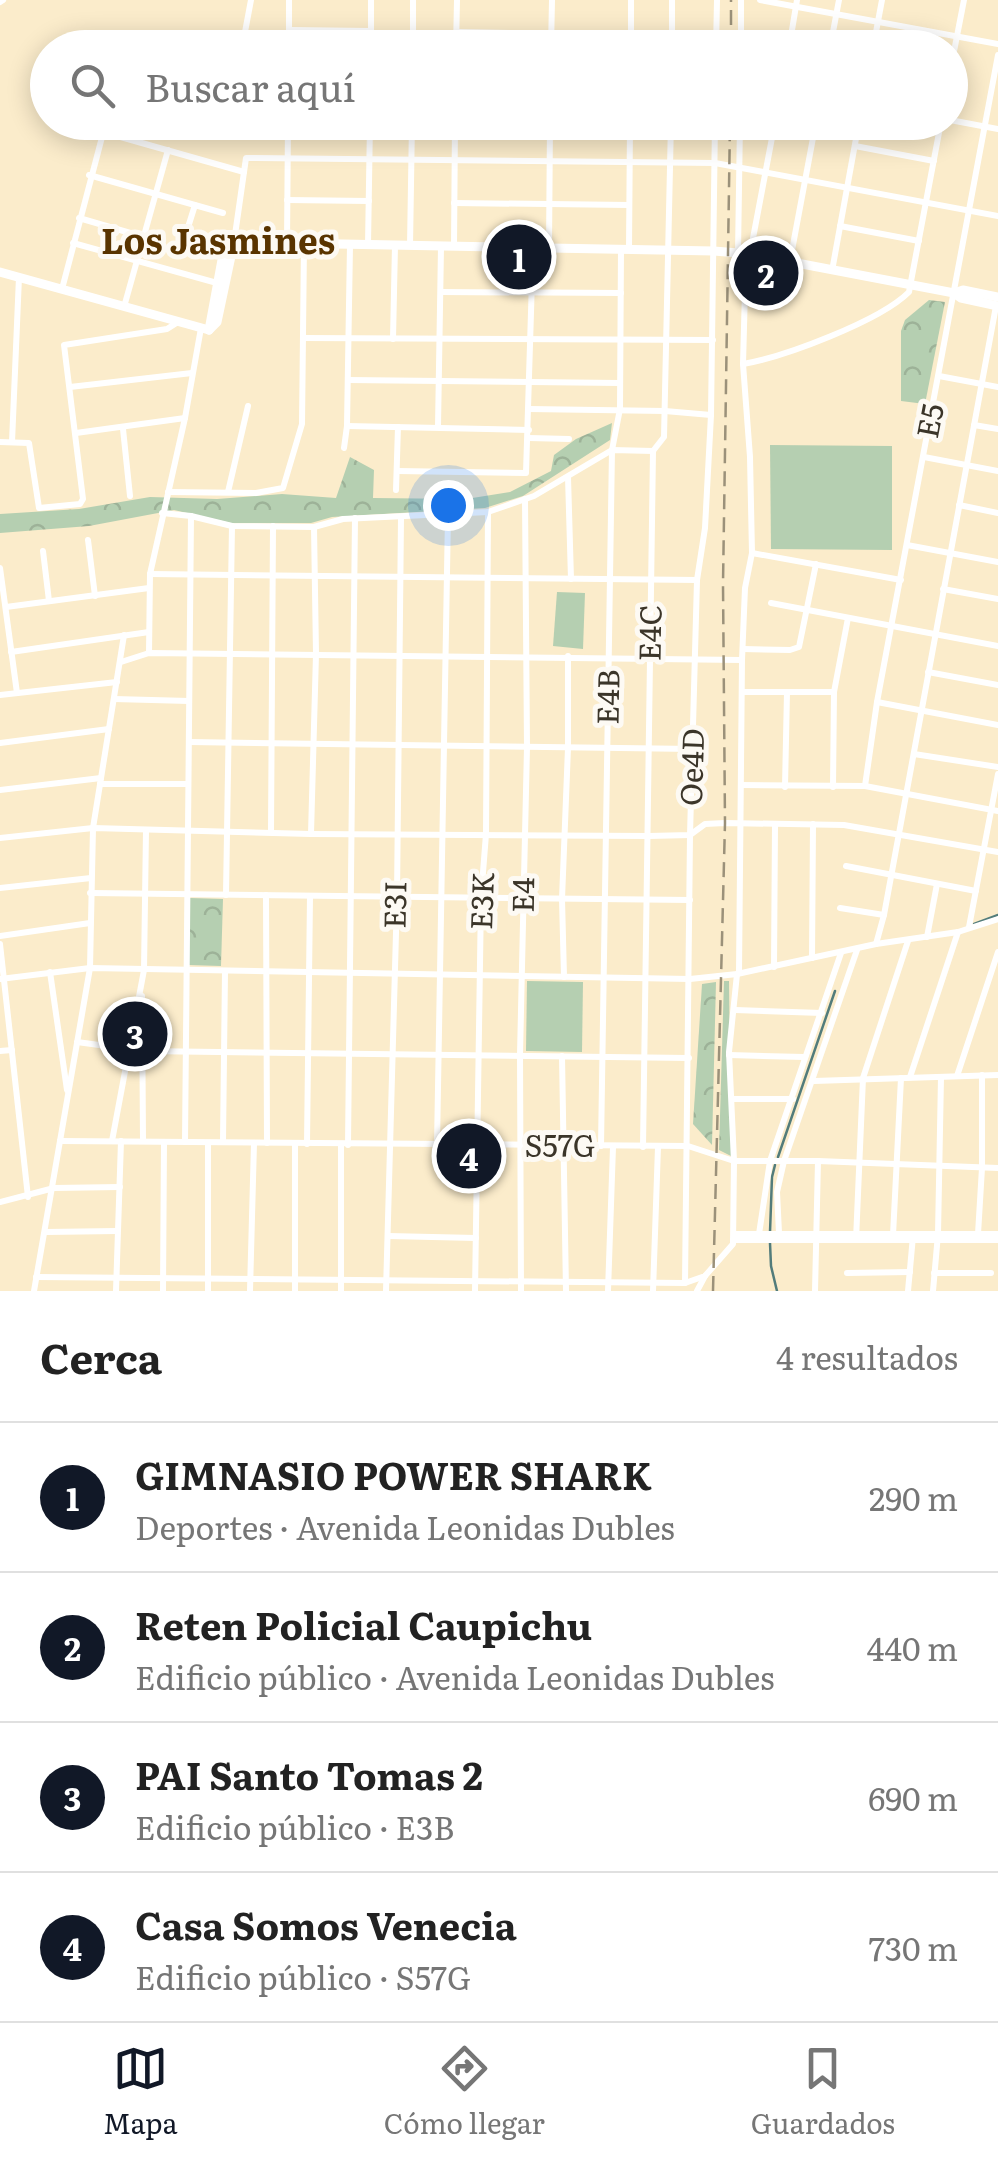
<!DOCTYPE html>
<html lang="es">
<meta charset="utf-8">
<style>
:root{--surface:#fff;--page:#f6f6f6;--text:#222;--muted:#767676;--line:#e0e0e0;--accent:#111827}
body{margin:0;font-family:Literata,serif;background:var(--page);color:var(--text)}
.you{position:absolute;left:448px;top:505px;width:35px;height:35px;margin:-25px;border:8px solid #fff;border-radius:50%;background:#1a73e8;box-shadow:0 0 0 15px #1a73e833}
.badge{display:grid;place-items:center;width:65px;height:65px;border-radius:50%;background:var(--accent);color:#fff;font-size:32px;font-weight:700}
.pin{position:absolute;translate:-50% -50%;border:5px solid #fff;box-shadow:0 2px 10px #0006}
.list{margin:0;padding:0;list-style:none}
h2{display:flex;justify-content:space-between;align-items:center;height:130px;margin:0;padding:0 40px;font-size:42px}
h2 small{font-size:32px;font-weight:400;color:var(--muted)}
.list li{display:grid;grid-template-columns:65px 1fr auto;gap:30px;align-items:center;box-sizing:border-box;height:150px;padding:0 40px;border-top:2px solid var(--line)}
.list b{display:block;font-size:38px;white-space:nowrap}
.list p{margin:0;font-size:32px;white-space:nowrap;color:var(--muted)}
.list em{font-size:32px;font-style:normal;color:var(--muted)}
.icon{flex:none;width:55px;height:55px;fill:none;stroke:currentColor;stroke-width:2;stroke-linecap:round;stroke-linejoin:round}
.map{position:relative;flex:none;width:998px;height:1291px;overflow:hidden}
.search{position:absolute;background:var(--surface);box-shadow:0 5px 25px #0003;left:30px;right:30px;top:30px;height:110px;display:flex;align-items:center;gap:25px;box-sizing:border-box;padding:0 35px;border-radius:55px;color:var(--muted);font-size:38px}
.sheet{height:730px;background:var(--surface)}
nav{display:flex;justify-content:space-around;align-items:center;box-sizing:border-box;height:140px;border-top:2px solid var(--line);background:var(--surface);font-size:28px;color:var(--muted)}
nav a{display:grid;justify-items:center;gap:5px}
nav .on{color:var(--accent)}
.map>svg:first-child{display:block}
.grass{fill:#b5cfb1}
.forest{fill:url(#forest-crowns)}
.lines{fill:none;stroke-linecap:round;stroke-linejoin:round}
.stream{stroke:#527c7b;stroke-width:2.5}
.street{stroke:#fff;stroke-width:6}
.secondary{stroke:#fff;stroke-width:9}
.rail{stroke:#9b917a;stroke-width:2.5;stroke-dasharray:15 8;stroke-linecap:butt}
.labels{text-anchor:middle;stroke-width:10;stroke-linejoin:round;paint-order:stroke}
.street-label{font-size:30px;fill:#3b3529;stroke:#fdfaf4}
.quarter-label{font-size:35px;font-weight:bold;fill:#593400;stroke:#fdfaf4}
</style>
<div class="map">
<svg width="998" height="1291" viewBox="0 0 998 1291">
<defs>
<pattern id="forest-crowns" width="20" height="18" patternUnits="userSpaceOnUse" patternTransform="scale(2.5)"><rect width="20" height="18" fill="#b5cfb1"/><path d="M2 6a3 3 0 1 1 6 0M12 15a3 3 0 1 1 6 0" fill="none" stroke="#9db298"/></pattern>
</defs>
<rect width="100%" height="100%" fill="#fbeccb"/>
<g class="grass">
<path d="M770,445l122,1v104l-121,-1z"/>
<path d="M557,592l28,1 -2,56 -30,-3z"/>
<path d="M527,981l56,1 -1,70 -56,-1z"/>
</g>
<g class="forest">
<path d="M929,300l16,2 -20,102 -24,-3v-70l4,-11z"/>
<path d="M612,423l-2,17 -87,56 -38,12 -153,9 -21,6h-80l-57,-13 -85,16 -89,7v-19l79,-5 71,-12 67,2 65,-5 54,4 14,-41 24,13 -1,28 93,1 44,-7 41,-21 3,-16 22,-16z"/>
<path d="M190,898l33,1 -2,67 -33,-1z"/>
<path d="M724,981h5l2,175 -12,-6z"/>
<path d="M716,982l-4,163 -19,-21 9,-140z"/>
</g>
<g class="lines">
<g class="stream">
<path d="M974,924l24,-9"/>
<path d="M778,1157l57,-166"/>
<path d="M770,1232l2,-55 3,-12"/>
<path d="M770,1243l1,23 6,25"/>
</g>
<g class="street">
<path d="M760,0l238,44"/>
<path d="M0,2l3,-2"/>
<path d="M289,30l82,1"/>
<path d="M456,32l175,3"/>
<path d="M741,38l48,9"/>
<path d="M242,48l9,-48"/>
<path d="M289,48v-48"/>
<path d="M371,48v-48"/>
<path d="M413,48v-48"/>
<path d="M456,48l1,-48"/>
<path d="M551,48l1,-48"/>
<path d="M631,48v-48"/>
<path d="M672,48v-48"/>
<path d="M716,48l1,-48"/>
<path d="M741,48v-48"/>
<path d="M789,48l8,-48"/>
<path d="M830,48l9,-48"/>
<path d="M873,48l9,-48"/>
<path d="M950,72l14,-72"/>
<path d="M950,120l48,9"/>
<path d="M622,122l8,1 -1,126"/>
<path d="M103,132l141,40"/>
<path d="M855,146l79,15"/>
<path d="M89,175l134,38"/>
<path d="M287,200l82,1"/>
<path d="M454,203l175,2"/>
<path d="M79,218l65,19"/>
<path d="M840,226l79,15"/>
<path d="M184,240l11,-35"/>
<path d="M234,242l12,-84 469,5 283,53"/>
<path d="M73,243l144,40"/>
<path d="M287,243l1,-121"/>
<path d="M368,245l2,-123"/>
<path d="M410,246l2,-124"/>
<path d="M454,246l1,-124"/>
<path d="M549,248l1,-126"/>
<path d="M738,253l2,-131"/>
<path d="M750,254l25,-132"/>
<path d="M790,261l26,-139"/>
<path d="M832,271l27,-149"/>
<path d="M62,289l44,-167"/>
<path d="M441,292l180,1"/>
<path d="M124,307l44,-157"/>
<path d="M303,338l410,2"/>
<path d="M393,339l2,-94"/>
<path d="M743,364c41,-7 137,-43 166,-72l32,-170"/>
<path d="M939,376l59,11"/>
<path d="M348,380l272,3"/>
<path d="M70,387l122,-14"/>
<path d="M529,409l136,2 46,4"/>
<path d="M974,425l24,4"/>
<path d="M347,426l182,4"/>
<path d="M438,427l3,-180"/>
<path d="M123,429l7,67"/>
<path d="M76,433l109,-15"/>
<path d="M529,438l40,1"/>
<path d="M0,442l29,1 10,65 41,-4 3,-5 -19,-154 103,-16 11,-7"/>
<path d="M12,442l7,-165"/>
<path d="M344,448l3,-22 3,-181"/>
<path d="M924,457l74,14"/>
<path d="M397,471l129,2 7,-225"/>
<path d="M568,477l3,102"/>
<path d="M396,490l2,-63"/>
<path d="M168,492l88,1 27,-5 19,-64 2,-180"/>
<path d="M228,492l20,-86"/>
<path d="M959,505l39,8"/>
<path d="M162,513l29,3 41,10 82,1 29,-8 145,-7 46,-16 78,-46 41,1"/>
<path d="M88,540l7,56"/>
<path d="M907,545l91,17"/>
<path d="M43,551l6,50"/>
<path d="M752,553l149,27"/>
<path d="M0,568l17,125"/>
<path d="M150,574l547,6"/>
<path d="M943,589l55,10"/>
<path d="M771,603l227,43"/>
<path d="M6,607l143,-19"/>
<path d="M743,649l47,1 9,-3 17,-83"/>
<path d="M11,652l138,-20"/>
<path d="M149,653l1,-79 35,-156 16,-90"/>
<path d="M121,662l28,-9 592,7"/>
<path d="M928,672l70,13"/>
<path d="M742,692h92"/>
<path d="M0,695l117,-13"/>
<path d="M114,699l75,2"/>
<path d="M877,702l121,23"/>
<path d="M189,742l505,7"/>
<path d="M0,743l109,-14"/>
<path d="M914,754l84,13"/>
<path d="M100,784h87"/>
<path d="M741,785l124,1 133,25"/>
<path d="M865,786l12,-84 121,-647"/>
<path d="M785,787l2,-95"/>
<path d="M833,787l1,-95 14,-74"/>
<path d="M0,790l101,-12"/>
<path d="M271,831l2,-305"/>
<path d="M311,834l5,-180 -2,-127"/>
<path d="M0,838l93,-10 218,6 338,2 41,-1 15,-11 20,-1 119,2 154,27"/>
<path d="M846,866l130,25"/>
<path d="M0,888l91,-10"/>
<path d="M90,893l600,7"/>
<path d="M226,895l6,-369"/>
<path d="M266,895l1,248"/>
<path d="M840,908l44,7"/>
<path d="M969,927l29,-153"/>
<path d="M0,936l90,-13"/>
<path d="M927,937l10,-53"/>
<path d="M0,944l28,253"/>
<path d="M876,944l8,-29 112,-609"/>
<path d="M812,958l1,-134"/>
<path d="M774,967l1,-142"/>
<path d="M50,972l17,118"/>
<path d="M739,973l3,-313 3,-72 7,-35 -2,-96 -7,-93 3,-110"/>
<path d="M564,977l-2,-78 6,-151v-92"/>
<path d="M0,979l90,-11 600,11 47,-5 139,-30 82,-12 40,-13"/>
<path d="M142,996l1,145"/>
<path d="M735,1010l87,3"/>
<path d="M77,1042l66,9 546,7"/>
<path d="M0,1051l12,-1"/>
<path d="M729,1055l75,2"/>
<path d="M562,1056l4,235"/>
<path d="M957,1076l41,-124"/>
<path d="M910,1077l48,-145"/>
<path d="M814,1081l184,-6"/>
<path d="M732,1099h61"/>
<path d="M60,1141l628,5 46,15h84l180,7"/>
<path d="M112,1141l32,-171 2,-140"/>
<path d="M185,1142l6,-626"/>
<path d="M223,1142l2,-171"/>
<path d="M307,1144l3,-248"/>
<path d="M341,1145v146"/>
<path d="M348,1145l7,-627"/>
<path d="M437,1145l11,-630"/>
<path d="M601,1146l11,-696 8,-41 1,-160"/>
<path d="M643,1147l10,-696 11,-14 7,-315"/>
<path d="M0,1202l54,-14 66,-1"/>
<path d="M46,1232l71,-1"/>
<path d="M779,1233l-2,-41 7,-31 73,-211"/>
<path d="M734,1234h264"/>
<path d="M759,1234l11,-73 71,-208"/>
<path d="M978,1234l4,-66v-93"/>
<path d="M893,1235l8,-157"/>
<path d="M388,1236l88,2"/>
<path d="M733,1240h265"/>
<path d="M856,1240l7,-162 45,-137"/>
<path d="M847,1273l63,-1"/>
<path d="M934,1273h57"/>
<path d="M36,1277l649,6 20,-7 28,-32 1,-83 -5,-109 8,-78"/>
<path d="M685,1283l5,-448 7,-255 8,-52 6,-113 4,-293"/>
<path d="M34,1291l56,-323 3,-140 31,-193"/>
<path d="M116,1291l5,-150"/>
<path d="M163,1291l1,-149"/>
<path d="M208,1291v-148"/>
<path d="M250,1291l4,-148"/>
<path d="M295,1291v-148"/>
<path d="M386,1291l11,-394 4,-379"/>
<path d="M475,1291l6,-393 5,-64 2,-322"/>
<path d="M521,1291l-1,-236 7,-308 -2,-248"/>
<path d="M608,1291l5,-144"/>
<path d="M653,1291l5,-144"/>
<path d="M697,1291l8,-15"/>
<path d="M815,1291l3,-130"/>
<path d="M908,1291l5,-55"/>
<path d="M933,1291l5,-57 3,-157"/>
</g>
<g class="secondary">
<path d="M234,242l480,9 36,3 204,39 7,5 37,8"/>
<path d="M0,272l209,58"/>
<path d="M954,293l9,-3 35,7"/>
<path d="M209,330l15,-81 10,-7"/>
<path d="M209,330l8,-8 17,-80"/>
</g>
<g class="rail">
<path d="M731,48v-48"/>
<path d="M713,1291l12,-468 -2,-239 7,-462"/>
</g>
</g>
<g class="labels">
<g class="street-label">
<text transform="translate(931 421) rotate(-79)" y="10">E5</text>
<text transform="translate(651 633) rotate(-89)" y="10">E4C</text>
<text transform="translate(609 697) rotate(-89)" y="10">E4B</text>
<text transform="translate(693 767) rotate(-88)" y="10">Oe4D</text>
<text transform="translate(524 895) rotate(-89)" y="10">E4</text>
<text transform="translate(483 901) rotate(-88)" y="10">E3K</text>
<text transform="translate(396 905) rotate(-89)" y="10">E3I</text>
<text x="560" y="1157">S57G</text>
</g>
<g class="quarter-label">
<text x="218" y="254">Los Jasmines</text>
</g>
</g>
</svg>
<div class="you"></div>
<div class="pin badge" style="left:519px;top:257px">1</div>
<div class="pin badge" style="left:766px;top:273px">2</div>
<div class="pin badge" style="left:135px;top:1034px">3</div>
<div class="pin badge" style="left:469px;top:1156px">4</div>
<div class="search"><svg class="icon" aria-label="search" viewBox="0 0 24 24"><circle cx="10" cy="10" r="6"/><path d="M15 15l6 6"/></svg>Buscar aquí</div>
</div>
<section class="sheet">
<h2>Cerca<small>4 resultados</small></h2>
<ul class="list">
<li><span class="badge">1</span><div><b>GIMNASIO POWER SHARK</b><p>Deportes · Avenida Leonidas Dubles</p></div><em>290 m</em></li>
<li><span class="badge">2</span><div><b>Reten Policial Caupichu</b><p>Edificio público · Avenida Leonidas Dubles</p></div><em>440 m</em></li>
<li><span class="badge">3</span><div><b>PAI Santo Tomas 2</b><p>Edificio público · E3B</p></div><em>690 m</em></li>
<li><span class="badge">4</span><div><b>Casa Somos Venecia</b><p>Edificio público · S57G</p></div><em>730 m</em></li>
</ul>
</section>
<nav>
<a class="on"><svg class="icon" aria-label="map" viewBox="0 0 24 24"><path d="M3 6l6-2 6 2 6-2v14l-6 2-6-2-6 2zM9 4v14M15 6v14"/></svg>Mapa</a>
<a><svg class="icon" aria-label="directions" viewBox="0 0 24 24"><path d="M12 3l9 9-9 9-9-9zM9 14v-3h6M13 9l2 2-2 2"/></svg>Cómo llegar</a>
<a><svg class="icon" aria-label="saved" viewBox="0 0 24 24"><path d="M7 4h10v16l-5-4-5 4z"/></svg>Guardados</a>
</nav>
